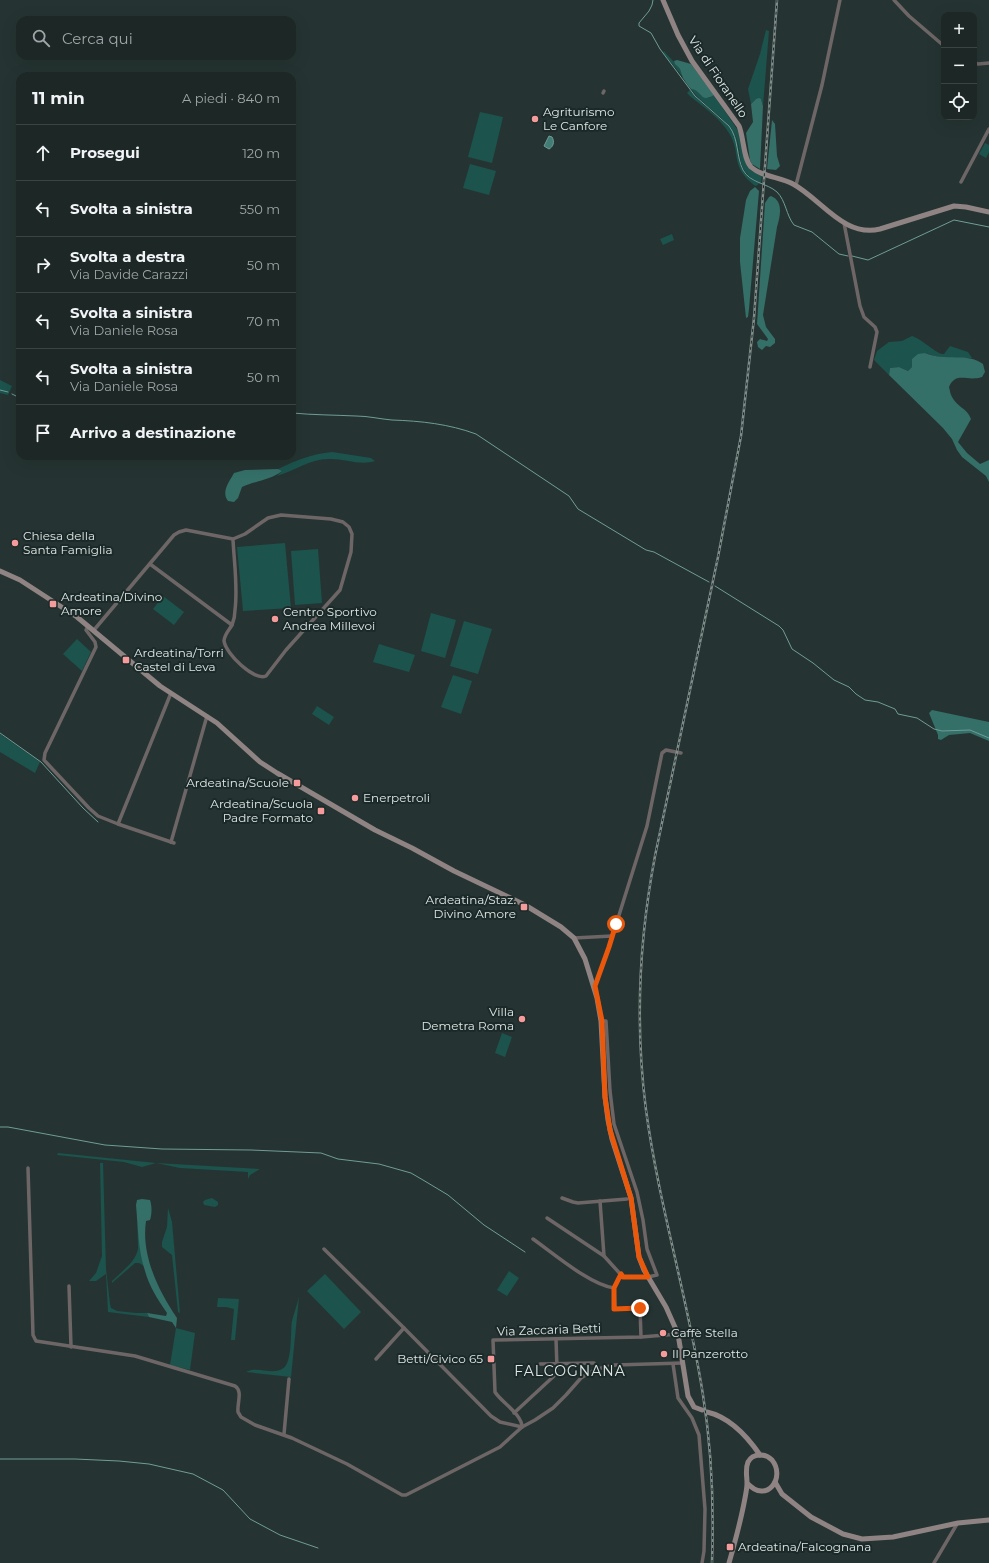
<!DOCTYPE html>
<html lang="it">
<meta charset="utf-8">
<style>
:root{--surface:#1c2726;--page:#293332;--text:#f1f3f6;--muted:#a0a5a7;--line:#3a4443}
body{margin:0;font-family:Montserrat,sans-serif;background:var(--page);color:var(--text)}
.controls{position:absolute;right:12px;top:12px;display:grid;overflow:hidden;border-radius:8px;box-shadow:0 4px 16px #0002}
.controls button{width:36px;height:36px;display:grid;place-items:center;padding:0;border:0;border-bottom:1px solid var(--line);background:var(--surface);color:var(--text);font:20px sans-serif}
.stop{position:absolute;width:12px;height:12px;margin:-9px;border:3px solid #ea580c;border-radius:50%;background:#fff}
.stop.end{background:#ea580c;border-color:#fff;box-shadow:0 1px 4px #0008}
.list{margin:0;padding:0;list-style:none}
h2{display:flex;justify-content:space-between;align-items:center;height:52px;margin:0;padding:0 16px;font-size:17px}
h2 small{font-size:13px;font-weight:400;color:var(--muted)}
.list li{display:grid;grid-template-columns:26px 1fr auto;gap:12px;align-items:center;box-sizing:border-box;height:56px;padding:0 16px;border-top:1px solid var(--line)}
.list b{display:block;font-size:15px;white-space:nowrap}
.list p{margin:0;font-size:13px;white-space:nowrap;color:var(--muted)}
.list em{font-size:13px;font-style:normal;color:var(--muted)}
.icon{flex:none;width:22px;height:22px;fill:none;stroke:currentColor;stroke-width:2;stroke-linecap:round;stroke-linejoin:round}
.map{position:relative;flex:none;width:989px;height:1563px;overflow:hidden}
.search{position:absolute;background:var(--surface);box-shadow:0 4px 16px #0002;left:16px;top:16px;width:280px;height:44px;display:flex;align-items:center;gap:10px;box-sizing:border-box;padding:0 14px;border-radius:12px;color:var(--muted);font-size:15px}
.panel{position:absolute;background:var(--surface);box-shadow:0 4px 16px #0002;left:16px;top:72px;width:280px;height:388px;border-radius:12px}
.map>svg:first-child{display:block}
.green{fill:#1c534d}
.forest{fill:#346f68}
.water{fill:#417c75;stroke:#709c97}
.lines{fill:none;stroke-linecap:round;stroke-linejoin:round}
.stream{stroke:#709c97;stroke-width:1}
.street{stroke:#6e6666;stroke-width:3.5}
.secondary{stroke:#8f8483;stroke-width:5}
.rail-casing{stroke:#818d8b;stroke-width:2.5}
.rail{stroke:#1b2a28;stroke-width:1;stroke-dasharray:3;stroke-linecap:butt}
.route{stroke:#ea580c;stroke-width:5}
.poi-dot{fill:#f59b9c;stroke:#1b2a28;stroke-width:1.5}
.labels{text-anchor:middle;stroke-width:4;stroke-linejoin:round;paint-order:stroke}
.street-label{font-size:12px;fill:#dee7e6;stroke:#1b2a28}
.poi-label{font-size:12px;fill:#dee7e6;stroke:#1b2a28;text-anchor:start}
.quarter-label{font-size:14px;letter-spacing:1px;fill:#dee7e6;stroke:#1b2a28}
</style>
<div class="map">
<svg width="989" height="1563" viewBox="0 0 989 1563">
<rect width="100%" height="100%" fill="#253432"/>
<g class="green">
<path d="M766,30l3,1 -6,75 -2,-7h-5l-5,5 -3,-15 12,-35z"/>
<path d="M664,51c5,7 19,17 19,26l-20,-24z"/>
<path d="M691,89h3l8,7 7,2 5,-3 25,37 6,27 17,15 -1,9c-30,-13 -15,-31 -28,-52 -3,-6 -8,-9 -13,-14 -10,-9 -21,-17 -29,-28z"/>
<path d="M690,90c8,11 19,19 29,28 5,4 11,7 14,13 12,21 -3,40 27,52l-4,3 -2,-1c-25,-20 -12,-31 -25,-52 -9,-15 -26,-26 -39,-37l-3,-3z"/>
<path d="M480,112l23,5 -11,46 -24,-6z"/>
<path d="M985,143l4,2v7l-3,6 -7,-4z"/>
<path d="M470,164l26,7 -7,24 -26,-7z"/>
<path d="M672,234l2,6 -11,5 -3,-6z"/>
<path d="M912,336c12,4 25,19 32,18l6,-8 18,6 4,6c-16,0 -31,1 -47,-5l-13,6v8l-4,4 -9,-4 -9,1 -1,7 -15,-15 3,-9 12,-9 13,-1z"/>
<path d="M0,380l12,6 -4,9 -8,-2z"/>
<path d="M332,452l39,6 4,3c-15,5 -31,-3 -47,-2 -18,0 -34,12 -51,17l5,-5 -4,-2c19,-9 33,-15 54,-17z"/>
<path d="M285,543l6,65 -48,3 -6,-64z"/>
<path d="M318,549l4,54 -27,2 -4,-54z"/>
<path d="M163,596l21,16 -10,13 -21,-16z"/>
<path d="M431,613l25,7 -11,38 -24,-7z"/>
<path d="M464,621l28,8 -14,45 -28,-8z"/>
<path d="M77,639l14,13 -9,19 -19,-17z"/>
<path d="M379,644l36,11 -6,17 -36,-10z"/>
<path d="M453,675l19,6 -11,33 -20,-7z"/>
<path d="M317,706l17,11 -5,8 -17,-11z"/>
<path d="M0,734l40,28 -5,11 -35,-21z"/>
<path d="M502,1033l10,4 -7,20 -10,-4z"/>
<path d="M58,1153l98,10 104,6 -10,6 -2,4v-7l-68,-4 -24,-5 -14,4 -18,-5 -67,-7z"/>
<path d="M100,1163h3l3,106 4,35 1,4 6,3 19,2h11l2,4 -41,-5 -2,-38 -10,7h-7l7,-8 6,-17z"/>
<path d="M212,1198l6,4v3l-3,2 -11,-2 -1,-3 2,-2z"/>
<path d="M168,1208l4,14 8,91 -2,-1 -6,-57 -10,-8v-5l5,-15z"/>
<path d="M138,1222l6,44 -5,-3h-4l-23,20v-2c9,-9 25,-20 26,-33 0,-9 -1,-18 0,-26z"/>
<path d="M509,1271l10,7 -12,18 -10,-6z"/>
<path d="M325,1274l36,38 -17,17 -37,-38z"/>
<path d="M299,1297l-8,80 -45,-5c11,-6 25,3 36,-3 11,-5 8,-37 10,-48 2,-8 5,-16 7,-24z"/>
<path d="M218,1298l21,1 -4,41h-4l3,-31 -8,-2h-9z"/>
<path d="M176,1328l19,5 -5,37 -20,-5z"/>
</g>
<g class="forest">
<path d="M677,60l14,4 23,31c-14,9 -12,-5 -23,-6 -3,-3 -6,-8 -8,-11 -3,-8 -1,-8 -8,-14l-1,-3z"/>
<path d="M759,98l2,1 2,7 -3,63 -8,-5 -2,-4 -4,-27 7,-11 -2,-18 5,-5z"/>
<path d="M772,120l3,4 2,32 3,10 -4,4 -9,-1z"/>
<path d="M755,187l4,4 -10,118 -1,8 -2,1 -6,-56v-24l6,-38 4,-9z"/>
<path d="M771,196c13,5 9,21 6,31l-14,88 3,12 9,12v4l-5,4 -4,-1 -4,4 -4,-3 -1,-5 3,-3 7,2 1,-2 -11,-15 8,-121 4,-6z"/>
<path d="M925,353c21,9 42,-1 58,11l2,8 -3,5c-15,5 -26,-6 -33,10 1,3 1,7 3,10 5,10 15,11 19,22l-13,23 9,11 13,11 9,-4v22l-3,-6 -24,-19 -5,-7 -5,-11 -9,-11 -54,-53 1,-7 9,-1 9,4 4,-4v-8l6,-5z"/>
<path d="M278,469l4,2c-11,9 -27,10 -40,16l-4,11 -4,4 -6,-1c-7,-9 1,-19 6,-28l11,-3z"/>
<path d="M932,710l57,12v19l-19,-8 -21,2 -8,5 -3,-1v-4l-9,-22z"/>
<path d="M142,1199l8,1c2,6 2,14 0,20l-4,1c-5,34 12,69 31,97l-1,10 -4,-6 -23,-5 -2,-4 19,3 1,-3c-9,-13 -18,-27 -22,-42 -7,-21 -7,-44 -9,-66l1,-5z"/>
</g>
<path class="water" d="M549,136l3,1c3,5 1,10 -3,12l-5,-3z"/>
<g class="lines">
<g class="stream">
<path d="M653,0l-1,5 -3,6 -10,12v3l12,7 9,16 35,47 34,30c10,13 7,30 14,44 7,13 24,13 34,22 9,9 9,23 17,33l18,7 27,22 9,2"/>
<path d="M852,256l16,4 86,-40 35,7"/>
<path d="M0,390l8,2"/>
<path d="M12,394l8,4"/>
<path d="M292,413c21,2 43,2 64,3 12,0 24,3 36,4 29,1 57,4 84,14l93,62 9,13 68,41 8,2 55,30"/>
<path d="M715,586l64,40 4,4 9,19 21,14 21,17 15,7 7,7 9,6 13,2 17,7 3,5 19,4 17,11 8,2 28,-1 19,8"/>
<path d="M0,733l41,29 42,46 15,14"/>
<path d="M0,1127h8l97,18 57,4 89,1 70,3 17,6 41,5 32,9 12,7 25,15 36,30 41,27"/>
<path d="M0,1459h75l44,2 30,3 44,10 30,16 27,29 30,16 38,13"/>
</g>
<g class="street">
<path d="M894,0l15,16 35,30"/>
<path d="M974,62l4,2 11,-1"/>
<path d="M603,93l1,-2"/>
<path d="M961,182l28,-53"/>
<path d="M796,185l26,-100 18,-85"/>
<path d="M844,223l16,83 4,11 11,10 2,5 -7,35"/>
<path d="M150,564l82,61"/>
<path d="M88,626l-2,4 9,12 1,5 -51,106 -1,7 45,48 9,8 20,8 56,19"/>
<path d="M94,630l80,-95 5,-3 7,-2 47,9 12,-5 23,-16 13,-3 50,4 12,3 6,5 3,7 -1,18 -11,38 -54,60 -20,26c-12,5 -40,-22 -42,-35 0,-6 5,-11 8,-16 2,-5 3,-10 3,-15 3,-23 -1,-48 -2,-71"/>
<path d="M118,824l53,-131"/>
<path d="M171,842l36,-126"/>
<path d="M574,938l38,-2"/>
<path d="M595,986l14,-39 38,-121 15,-73 4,-3 15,3"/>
<path d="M28,1168l5,167 3,6 99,15 100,30c8,5 2,17 3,26l3,5 14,8 37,13 55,26 55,31h4l94,-48 22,-20 13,-7 18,-12 13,-13 15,-17 9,-6 7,-3 18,-4 68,-2"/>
<path d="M562,1198l11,4 5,1 49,-4"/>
<path d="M600,1201l4,55 19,21h25l9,-2 -10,-26 -4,-29 -6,-28 -23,-68 -4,-33 -4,-70h-5"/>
<path d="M547,1218l57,38"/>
<path d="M533,1239c20,14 57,46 81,49l7,-14"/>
<path d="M324,1249l80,79 87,88 9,6 22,5"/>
<path d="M69,1286l2,61"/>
<path d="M614,1288l1,21 25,-1 1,29"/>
<path d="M376,1359l28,-31"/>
<path d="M540,1364l54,-1"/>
<path d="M673,1364l5,34 14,20 7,17 6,74 -1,42 -2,12"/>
<path d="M514,1413l40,-37 3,-8 -1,-29"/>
<path d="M522,1427c0,-13 -21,-25 -27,-35l-2,-52 148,-3 37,-3"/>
<path d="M284,1434l5,-55"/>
<path d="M934,1563l23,-39"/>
</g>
<g class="secondary">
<path d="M663,0l15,35 14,26 47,65c5,12 4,32 12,41 11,10 30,10 42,17 28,15 51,54 87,45l74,-23 12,1 23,5"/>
<path d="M0,571l20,9 57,37 83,69 57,37 43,39 17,11 98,57 37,18 42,23 71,34 36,22 13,11 11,21 12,39 4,23 4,76 3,23 4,19 19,59 8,59 5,13 22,37 12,27 10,62 6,11 8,3"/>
<path d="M707,1412c22,5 40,24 53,43"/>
<path d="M775,1482l7,12 29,23 32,17 19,5 31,-2 65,-14 31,-3"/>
<path d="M729,1563c6,-21 12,-43 16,-65 1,-5 2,-10 2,-15 0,-7 -2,-14 1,-21 5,-9 17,-9 24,-2 14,17 -5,45 -25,23"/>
</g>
<defs>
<path id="rail" d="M712,1563c2,-56 0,-112 -9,-168 -15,-96 -44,-189 -57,-285 -11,-85 -7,-170 9,-254l63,-299 23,-121 13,-118 23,-318"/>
</defs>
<use href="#rail" class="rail-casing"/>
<use href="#rail" class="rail"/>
</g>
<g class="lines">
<path class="route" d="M616,924l-7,23 -14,39 7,35 3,76 5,33 21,68 8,59 9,20h-25l-2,-3 -7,14v21l26,-1"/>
</g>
<g class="poi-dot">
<circle cx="535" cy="119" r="4"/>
<circle cx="15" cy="543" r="4"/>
<rect x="49" y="600" width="8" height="8" rx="2"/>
<circle cx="275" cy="619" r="4"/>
<rect x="122" y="656" width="8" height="8" rx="2"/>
<rect x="293" y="779" width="8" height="8" rx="2"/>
<circle cx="355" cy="798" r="4"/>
<rect x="317" y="807" width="8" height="8" rx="2"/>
<rect x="520" y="903" width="8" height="8" rx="2"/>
<circle cx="522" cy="1019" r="4"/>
<circle cx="663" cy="1333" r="4"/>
<circle cx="664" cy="1354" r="4"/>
<rect x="487" y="1355" width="8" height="8" rx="2"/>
<rect x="726" y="1543" width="8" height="8" rx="2"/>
</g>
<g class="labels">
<g class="street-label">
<text transform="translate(718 77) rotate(56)" y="4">Via di Fioranello</text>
<text transform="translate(549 1330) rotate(-2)" y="4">Via Zaccaria Betti</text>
</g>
<g class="poi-label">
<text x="543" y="116">Agriturismo<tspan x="543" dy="14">Le Canfore</tspan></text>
<text x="23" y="540">Chiesa della<tspan x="23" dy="14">Santa Famiglia</tspan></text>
<text x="61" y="601">Ardeatina/Divino<tspan x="61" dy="14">Amore</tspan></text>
<text x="283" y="616">Centro Sportivo<tspan x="283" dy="14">Andrea Millevoi</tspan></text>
<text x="134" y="657">Ardeatina/Torri<tspan x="134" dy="14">Castel di Leva</tspan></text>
<text x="289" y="787" text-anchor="end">Ardeatina/Scuole</text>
<text x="363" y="802">Enerpetroli</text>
<text x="313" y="808" text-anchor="end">Ardeatina/Scuola<tspan x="313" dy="14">Padre Formato</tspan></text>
<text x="516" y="904" text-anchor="end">Ardeatina/Staz.<tspan x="516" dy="14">Divino Amore</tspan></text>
<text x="514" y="1016" text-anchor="end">Villa<tspan x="514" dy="14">Demetra Roma</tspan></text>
<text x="671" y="1337">Caffè Stella</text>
<text x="672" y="1358">Il Panzerotto</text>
<text x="483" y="1363" text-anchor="end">Betti/Civico 65</text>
<text x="738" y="1551">Ardeatina/Falcognana</text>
</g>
<g class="quarter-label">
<text x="570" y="1376">FALCOGNANA</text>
</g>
</g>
</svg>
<div class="controls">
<button>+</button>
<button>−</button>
<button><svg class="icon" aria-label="locate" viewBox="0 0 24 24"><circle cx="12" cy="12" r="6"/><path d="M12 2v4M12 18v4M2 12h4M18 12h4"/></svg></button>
</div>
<div class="stop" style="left:616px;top:924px"></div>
<div class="stop end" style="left:640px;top:1308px"></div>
<div class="search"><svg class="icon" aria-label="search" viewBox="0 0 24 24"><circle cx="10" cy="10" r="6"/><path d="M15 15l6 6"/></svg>Cerca qui</div>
<section class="panel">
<h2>11 min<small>A piedi · 840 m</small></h2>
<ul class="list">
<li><svg class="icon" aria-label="ahead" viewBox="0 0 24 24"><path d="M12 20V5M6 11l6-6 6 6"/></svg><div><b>Prosegui</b></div><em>120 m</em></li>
<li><svg class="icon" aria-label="left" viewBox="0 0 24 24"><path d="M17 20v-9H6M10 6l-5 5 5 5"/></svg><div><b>Svolta a sinistra</b></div><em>550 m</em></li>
<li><svg class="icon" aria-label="right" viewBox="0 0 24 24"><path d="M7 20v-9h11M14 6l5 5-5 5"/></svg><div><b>Svolta a destra</b><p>Via Davide Carazzi</p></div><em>50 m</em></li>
<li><svg class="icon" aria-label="left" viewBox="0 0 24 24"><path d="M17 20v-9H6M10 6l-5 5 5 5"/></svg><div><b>Svolta a sinistra</b><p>Via Daniele Rosa</p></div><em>70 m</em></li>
<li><svg class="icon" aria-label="left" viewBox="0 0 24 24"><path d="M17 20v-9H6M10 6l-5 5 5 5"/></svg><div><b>Svolta a sinistra</b><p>Via Daniele Rosa</p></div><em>50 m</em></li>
<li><svg class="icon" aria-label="arrive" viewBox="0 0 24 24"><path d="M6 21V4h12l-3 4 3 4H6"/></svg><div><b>Arrivo a destinazione</b></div></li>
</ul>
</section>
</div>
